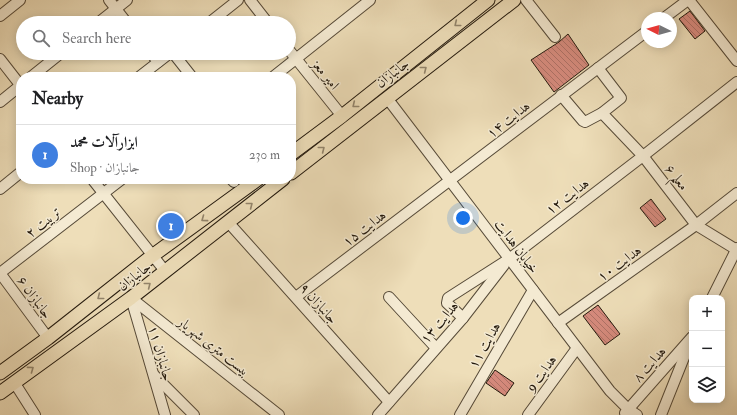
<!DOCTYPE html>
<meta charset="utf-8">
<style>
:root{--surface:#fff;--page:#f2f2f2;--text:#202124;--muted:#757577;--line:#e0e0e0;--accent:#2563eb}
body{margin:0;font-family:"IM FELL Double Pica",Amiri,serif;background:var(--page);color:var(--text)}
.controls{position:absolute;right:12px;bottom:12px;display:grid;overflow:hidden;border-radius:8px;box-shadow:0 2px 10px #0003}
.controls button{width:36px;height:36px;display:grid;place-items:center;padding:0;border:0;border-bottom:1px solid var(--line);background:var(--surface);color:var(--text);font:20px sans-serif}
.compass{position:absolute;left:641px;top:12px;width:36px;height:36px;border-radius:50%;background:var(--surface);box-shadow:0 2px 10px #0003;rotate:275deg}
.you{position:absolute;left:463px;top:218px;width:14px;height:14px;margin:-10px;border:3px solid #fff;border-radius:50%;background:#1a73e8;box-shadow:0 0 0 6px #1a73e833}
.badge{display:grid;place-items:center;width:26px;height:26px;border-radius:50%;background:var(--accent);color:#fff;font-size:13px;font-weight:700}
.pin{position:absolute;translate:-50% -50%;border:2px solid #fff;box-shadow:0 1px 4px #0006}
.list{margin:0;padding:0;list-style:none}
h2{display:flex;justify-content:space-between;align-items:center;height:52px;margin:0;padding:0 16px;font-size:17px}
h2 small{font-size:13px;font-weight:400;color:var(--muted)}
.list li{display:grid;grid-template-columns:26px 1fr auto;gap:12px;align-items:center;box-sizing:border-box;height:60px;padding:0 16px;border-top:1px solid var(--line)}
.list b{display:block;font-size:15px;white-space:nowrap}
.list p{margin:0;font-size:13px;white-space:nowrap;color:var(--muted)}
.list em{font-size:13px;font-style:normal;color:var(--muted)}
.icon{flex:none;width:22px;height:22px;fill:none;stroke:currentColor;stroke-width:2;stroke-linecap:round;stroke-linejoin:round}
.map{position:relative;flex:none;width:737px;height:415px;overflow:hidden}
.search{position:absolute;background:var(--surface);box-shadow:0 2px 10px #0003;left:16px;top:16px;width:280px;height:44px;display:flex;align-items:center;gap:10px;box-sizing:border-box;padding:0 14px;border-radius:22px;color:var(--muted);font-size:15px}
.panel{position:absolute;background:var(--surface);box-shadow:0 2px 10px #0003;left:16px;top:72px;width:280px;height:112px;border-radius:16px}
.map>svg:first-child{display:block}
.building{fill:url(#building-back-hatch);stroke:#23190d}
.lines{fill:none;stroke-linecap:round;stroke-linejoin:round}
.minor-casing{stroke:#564a38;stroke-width:12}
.major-casing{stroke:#23190d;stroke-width:15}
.minor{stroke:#f4ead2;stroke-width:10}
.major{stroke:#eedeb9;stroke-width:13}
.oneway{stroke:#93856c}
.labels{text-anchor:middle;stroke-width:3;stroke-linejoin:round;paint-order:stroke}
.street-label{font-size:14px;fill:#23190d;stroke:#f4ead2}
</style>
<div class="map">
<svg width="737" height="415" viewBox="0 0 737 415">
<defs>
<pattern id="building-back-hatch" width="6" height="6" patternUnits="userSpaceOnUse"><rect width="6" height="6" fill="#d78b7e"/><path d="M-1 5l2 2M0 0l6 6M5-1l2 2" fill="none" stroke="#ae7166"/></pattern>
</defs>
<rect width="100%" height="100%" fill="#eedeb9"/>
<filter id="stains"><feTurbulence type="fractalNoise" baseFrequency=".005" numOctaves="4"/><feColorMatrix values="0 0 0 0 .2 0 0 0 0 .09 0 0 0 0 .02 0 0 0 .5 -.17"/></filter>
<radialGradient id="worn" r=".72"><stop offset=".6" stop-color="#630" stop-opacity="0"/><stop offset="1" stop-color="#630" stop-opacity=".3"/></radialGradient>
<g class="building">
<path d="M690,11l15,20 -10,8 -16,-20z"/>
<path d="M568,34l21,31 -35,27 -23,-32 28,-18z"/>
<path d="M651,199l15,20 -11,8 -15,-19z"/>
<path d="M598,305l22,29 -15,11 -22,-29z"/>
<path d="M495,370l19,13 -9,13 -19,-13z"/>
</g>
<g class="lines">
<defs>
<g id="minor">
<path d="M109,0l18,23"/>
<path d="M250,0l18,23"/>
<path d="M526,0l29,37"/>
<path d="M689,0l48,61"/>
<path d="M0,16l20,-16"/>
<path d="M664,18l24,-18"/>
<path d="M98,23l29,-23"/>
<path d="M209,23l29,-23"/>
<path d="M289,50l53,66"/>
<path d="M151,53l7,9"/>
<path d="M173,53l19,24"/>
<path d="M0,59l21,27"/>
<path d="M31,77l30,-24"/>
<path d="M139,77l31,-24"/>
<path d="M273,77l97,-77"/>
<path d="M561,95l22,26 2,1 17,-9 19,-15 -23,-30"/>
<path d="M387,98l223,293 18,18 9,6"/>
<path d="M0,102l21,-17"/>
<path d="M602,113l41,43 53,69 41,25"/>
<path d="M92,179l73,92"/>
<path d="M231,179l3,3"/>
<path d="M0,189l21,-17"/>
<path d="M228,222l161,180"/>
<path d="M0,273l122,-94"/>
<path d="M0,273l48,65"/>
<path d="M296,297l351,-266"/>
<path d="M389,297l47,51"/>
<path d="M131,298l148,117"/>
<path d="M131,298l34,117"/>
<path d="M712,298l25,-50"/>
<path d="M463,318l-16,-15 1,-5 61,-39 134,-103 94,-74"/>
<path d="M558,323l138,-98 41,-32"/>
<path d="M154,375l40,40"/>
<path d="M14,382l21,33"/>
<path d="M625,413l67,-76"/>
<path d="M378,415l85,-97 41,-53"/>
<path d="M460,415l73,-125"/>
<path d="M528,415l49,-67"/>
<path d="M661,415l28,-70"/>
</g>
<g id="major">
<path d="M291,154l51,-38 146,-116"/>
<path d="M291,173l223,-173"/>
<path d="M0,373l48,-35 104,-82 106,-77"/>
<path d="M0,393l131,-95 152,-119"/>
</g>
</defs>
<use href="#minor" class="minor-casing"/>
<use href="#major" class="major-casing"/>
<use href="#minor" class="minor"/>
<use href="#major" class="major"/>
</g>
<defs><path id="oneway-chevron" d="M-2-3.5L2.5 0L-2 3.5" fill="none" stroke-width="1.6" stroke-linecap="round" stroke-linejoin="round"/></defs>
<g class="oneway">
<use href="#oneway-chevron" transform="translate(457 24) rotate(141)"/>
<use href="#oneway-chevron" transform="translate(424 69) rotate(-38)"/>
<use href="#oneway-chevron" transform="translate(355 105) rotate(141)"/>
<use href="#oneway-chevron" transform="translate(322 149) rotate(-38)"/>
<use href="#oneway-chevron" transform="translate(250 205) rotate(-38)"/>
<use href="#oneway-chevron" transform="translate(204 219) rotate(144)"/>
<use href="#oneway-chevron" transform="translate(148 285) rotate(-38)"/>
<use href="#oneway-chevron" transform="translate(100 297) rotate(142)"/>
<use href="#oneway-chevron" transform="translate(31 369) rotate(-36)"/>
</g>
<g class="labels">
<g class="street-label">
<text transform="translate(392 73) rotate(-38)" y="5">جانبازان</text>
<text transform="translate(326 74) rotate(51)" y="5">امیر معز</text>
<text transform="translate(508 119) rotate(-38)" y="5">هدایت ۱۴</text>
<text transform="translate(677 177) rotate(52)" y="5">معلم ۶</text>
<text transform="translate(567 196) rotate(-37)" y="5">هدایت ۱۲</text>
<text transform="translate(43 222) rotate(-38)" y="5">تربیت ۲</text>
<text transform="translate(364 228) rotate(-37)" y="5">هدایت ۱۵</text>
<text transform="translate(517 246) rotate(53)" y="5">خیابان هدایت</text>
<text transform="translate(619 263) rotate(-36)" y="5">هدایت ۱۰</text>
<text transform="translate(134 276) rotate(-38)" y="5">جانبازان</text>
<text transform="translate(35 297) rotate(54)" y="5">جانبازان ۶</text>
<text transform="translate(319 303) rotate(48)" y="5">جانبازان ۹</text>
<text transform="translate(439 322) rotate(-49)" y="5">هدایت ۱۳</text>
<text transform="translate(484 345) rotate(-60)" y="5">هدایت ۱۱</text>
<text transform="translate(214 346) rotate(38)" y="5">بیست متری شهریار</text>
<text transform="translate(161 353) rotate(74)" y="5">جانبازان ۱۱</text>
<text transform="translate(649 364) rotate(-48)" y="5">هدایت ۸</text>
<text transform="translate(541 373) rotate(-54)" y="5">هدایت 9</text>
</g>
</g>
<rect width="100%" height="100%" filter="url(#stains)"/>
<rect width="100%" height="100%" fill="url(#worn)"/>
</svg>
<div class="controls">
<button>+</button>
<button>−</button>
<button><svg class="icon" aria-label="layers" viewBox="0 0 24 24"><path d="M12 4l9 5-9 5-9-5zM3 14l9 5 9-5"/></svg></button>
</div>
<svg class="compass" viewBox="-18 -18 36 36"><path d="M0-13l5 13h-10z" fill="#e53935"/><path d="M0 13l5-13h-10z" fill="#757577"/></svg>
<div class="you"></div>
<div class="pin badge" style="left:171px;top:226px;background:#3f7fe0">1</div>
<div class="search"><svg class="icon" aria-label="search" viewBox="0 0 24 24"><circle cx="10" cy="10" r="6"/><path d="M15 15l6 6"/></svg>Search here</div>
<section class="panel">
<h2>Nearby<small></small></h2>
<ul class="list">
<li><span class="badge" style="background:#3f7fe0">1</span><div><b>ابزارآلات محمد</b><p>Shop · جانبازان</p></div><em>230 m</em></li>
</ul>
</section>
</div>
